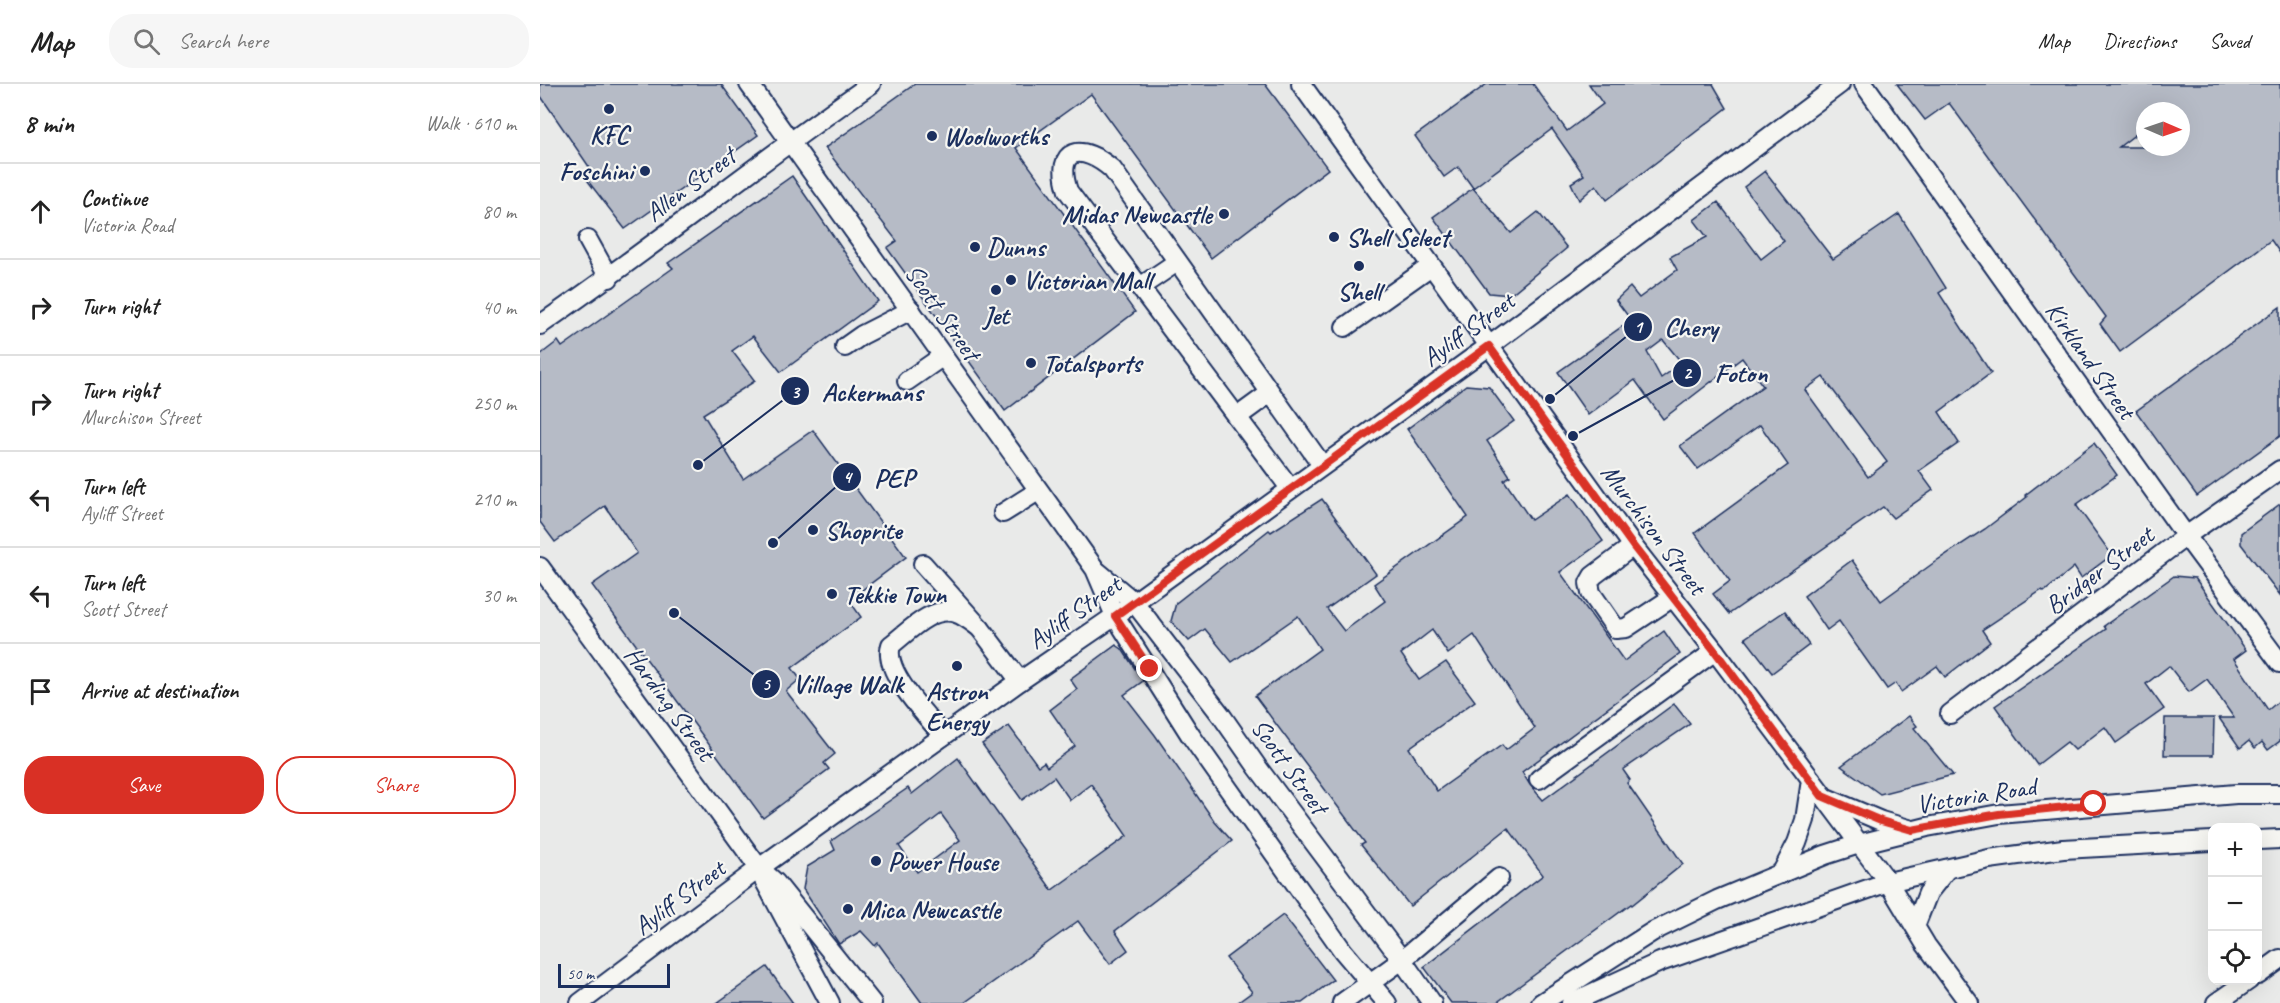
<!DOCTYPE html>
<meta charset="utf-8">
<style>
:root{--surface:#fff;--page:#f6f6f6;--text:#222;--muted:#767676;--line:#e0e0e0;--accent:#d93025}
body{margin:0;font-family:Caveat,sans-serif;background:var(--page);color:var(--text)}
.controls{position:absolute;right:18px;bottom:18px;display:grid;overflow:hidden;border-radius:12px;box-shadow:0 6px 24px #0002}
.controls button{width:54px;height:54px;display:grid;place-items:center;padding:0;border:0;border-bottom:2px solid var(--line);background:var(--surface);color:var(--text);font:30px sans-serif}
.compass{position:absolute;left:1596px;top:18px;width:54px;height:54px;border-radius:50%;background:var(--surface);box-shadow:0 6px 24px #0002;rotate:92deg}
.scale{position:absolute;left:18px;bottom:15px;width:112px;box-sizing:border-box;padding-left:6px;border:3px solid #1b2f5e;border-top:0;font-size:16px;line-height:21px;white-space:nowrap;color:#1b2f5e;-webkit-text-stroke:4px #f6f6f2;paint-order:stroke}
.stop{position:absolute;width:18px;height:18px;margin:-14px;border:4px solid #d93025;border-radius:50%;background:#fff}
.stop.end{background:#d93025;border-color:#fff;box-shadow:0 2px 6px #0008}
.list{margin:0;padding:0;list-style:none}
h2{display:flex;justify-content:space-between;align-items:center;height:78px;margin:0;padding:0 24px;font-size:26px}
h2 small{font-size:20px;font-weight:400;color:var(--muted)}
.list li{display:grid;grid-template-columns:39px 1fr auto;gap:18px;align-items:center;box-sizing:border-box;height:96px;padding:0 24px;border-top:2px solid var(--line)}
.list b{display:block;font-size:22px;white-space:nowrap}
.list p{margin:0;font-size:20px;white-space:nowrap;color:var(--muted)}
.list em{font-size:20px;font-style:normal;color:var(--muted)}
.actions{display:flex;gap:12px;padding:18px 24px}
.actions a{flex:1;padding:14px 0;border:2px solid var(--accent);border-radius:24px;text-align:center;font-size:21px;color:var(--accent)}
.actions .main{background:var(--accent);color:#fff}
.icon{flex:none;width:33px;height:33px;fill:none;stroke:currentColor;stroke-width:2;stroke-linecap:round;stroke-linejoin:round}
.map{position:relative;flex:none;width:1740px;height:919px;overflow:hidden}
header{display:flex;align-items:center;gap:36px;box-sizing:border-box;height:84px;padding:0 30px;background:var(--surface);border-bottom:2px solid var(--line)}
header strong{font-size:28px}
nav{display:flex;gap:33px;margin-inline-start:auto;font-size:21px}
.search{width:420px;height:54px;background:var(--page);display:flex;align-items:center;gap:15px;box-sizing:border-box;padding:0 21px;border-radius:24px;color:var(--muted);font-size:22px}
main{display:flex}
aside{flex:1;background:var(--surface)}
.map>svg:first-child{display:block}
.building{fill:#b6bbc6;stroke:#1b2f5e;stroke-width:1.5;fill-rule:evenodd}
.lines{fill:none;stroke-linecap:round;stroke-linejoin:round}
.minor-casing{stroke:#1b2f5e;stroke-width:22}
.minor{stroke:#f6f6f2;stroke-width:18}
.route{stroke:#d93025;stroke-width:8}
.poi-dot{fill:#1b2f5e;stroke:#f6f6f2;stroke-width:2}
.labels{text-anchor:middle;stroke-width:4.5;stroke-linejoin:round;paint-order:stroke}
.poi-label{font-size:26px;font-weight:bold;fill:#1b2f5e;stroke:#f6f6f2;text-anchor:start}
.street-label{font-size:26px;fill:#1b2f5e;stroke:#f6f6f2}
.leader{fill:none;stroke:#1b2f5e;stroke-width:2}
.callout-dot{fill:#1b2f5e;stroke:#f6f6f2;stroke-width:2}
.mark-label{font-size:18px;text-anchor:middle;font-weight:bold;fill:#fff}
.callout-label{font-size:27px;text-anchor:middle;font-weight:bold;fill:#1b2f5e;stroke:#f6f6f2;stroke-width:4.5;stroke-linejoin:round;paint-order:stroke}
</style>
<header>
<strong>Map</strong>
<div class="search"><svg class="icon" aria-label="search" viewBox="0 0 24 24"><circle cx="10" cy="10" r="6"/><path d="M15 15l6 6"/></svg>Search here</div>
<nav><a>Map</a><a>Directions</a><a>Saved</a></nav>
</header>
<main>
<aside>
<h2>8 min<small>Walk · 610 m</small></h2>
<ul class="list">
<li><svg class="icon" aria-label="ahead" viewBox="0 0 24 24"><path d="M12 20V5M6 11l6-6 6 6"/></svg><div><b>Continue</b><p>Victoria Road</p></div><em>80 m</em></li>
<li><svg class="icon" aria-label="right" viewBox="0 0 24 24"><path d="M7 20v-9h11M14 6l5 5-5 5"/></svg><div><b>Turn right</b></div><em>40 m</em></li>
<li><svg class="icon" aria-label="right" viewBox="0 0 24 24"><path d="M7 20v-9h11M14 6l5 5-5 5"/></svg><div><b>Turn right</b><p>Murchison Street</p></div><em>250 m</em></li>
<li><svg class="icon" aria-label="left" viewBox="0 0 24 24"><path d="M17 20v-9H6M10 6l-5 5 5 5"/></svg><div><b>Turn left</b><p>Ayliff Street</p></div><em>210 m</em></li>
<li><svg class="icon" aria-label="left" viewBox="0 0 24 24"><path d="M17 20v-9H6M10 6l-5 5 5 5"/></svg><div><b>Turn left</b><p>Scott Street</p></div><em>30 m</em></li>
<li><svg class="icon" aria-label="arrive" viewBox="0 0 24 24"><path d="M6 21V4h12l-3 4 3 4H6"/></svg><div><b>Arrive at destination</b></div></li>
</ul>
<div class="actions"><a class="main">Save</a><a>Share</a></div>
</aside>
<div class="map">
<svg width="1740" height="919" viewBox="0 0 1740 919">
<rect width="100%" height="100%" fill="#e9eae9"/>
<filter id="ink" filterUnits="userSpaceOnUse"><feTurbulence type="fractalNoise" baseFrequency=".0167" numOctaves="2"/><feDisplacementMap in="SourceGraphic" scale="12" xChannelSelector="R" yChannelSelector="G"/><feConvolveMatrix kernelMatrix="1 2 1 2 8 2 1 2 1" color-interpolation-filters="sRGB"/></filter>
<g filter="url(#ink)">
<g class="building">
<path d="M0,0h181l37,51 -133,94 -41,-53 8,-5 -52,-76z"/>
<path d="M375,0h350l63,85 -117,89 -120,-164 -75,54 119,164 -130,99 -118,-163 10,-7 -72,-93z"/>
<path d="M947,0h46l34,47 36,-27 -14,-20h124l14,24 -120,92 -11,-15 -17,15 -8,-17 13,-8 -32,-46 -79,59 -15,-21 -14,10 -29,-41z"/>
<path d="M1357,0h383v169l-9,-13 -151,112 -20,-28 6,-7 -157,-214 -24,17zM1605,27h36v36h-62l26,-20z"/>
<path d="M1225,87l68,88 66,-45 47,74 -7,5 52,80 -52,39 20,31 -40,28 14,19 -40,28 -10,-11 -154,107 -16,-20 17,-13 -35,-48 93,-68 -28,-40 -62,44 -18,-23 83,-60 -21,-28 -79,61 -28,-39 -47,35 -30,-43 73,-52 -15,-20 14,-13 9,11 38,-28 -7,-13 37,-20 -13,-17 24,-18 43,57 23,-18 -40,-54zM1123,256l19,23 -21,15 -14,-26zM1283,293l64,85 -19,15 -63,-87z"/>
<path d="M252,92l86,125 -97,71 -28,-36 -21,15 23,30 -52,33 40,65 70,-49 93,127 -57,43 12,17 -69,51 8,11 -14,12 49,63 -11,9 5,6 -66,49 -171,-233 45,-32 -32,-47 -50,36 -15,-20v-167l18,-14 4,6 111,-79 -5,-5z"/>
<path d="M933,104l38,45 27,-21 29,36 -57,47 -21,-2 -56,-76z"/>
<path d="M1740,223v129l-83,60 -61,-85z"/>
<path d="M926,301l23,2 25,34 -27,20 23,35 -6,4 27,40 39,-26 33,47 -43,31 64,89 40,-30 16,23 -158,118 8,13 13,15 131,-96 16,20 -67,46 7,10 -3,3 56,81 -51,41 -1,-1 -135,99h-45l-27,-36 119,-92 -35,-47 -98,78 -49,-61 4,-2 -110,-147 65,-47 -22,-33 -66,46 -27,-33 -16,12 -18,-20 5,-18 93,-73 2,2 51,-33 54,75 -49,35 17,22 41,-30 -11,-17 94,-67 -61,-88zM892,546l16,24 26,-19 61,93 -29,22 -4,-5 -65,46 -28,-43 66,-47 -29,-39 -27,18 -18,-26z"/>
<path d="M1554,359l23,32 -41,30 36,50 -31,23 -7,-11 -30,25 -2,-2 -60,40 8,12 -45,35 -8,-11 -36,26 -5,-9 -9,6 -48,-68 -12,9 -23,-34 48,-36 29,41 58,-42 46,-30 42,-32 -2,-2z"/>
<path d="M1740,420v91l-39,-51v-11z"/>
<path d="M1634,492l21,2 51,72 -12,9 34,51 12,-10v41l-12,9 -6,-8 -7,6 -6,-7 -9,7 -21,-30h15l-27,-39 -18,13 -20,-26 -23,18 18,25 -48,34 -11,-16 -30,23 -8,-8 -30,23 -42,-59 111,-77 -2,-3z"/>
<path d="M1245,527l24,34 -37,28 -27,-35z"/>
<path d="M576,561l6,4 21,32 -19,14 31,40 60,87 17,19 -117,90 13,19 -18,14 -32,-43 -114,82h-42l-44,-60 -3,3 -14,-15 -22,13 -36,-55 4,-22 28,-17 -4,-9 77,-53 4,6 46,-36 94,132 75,-54 -36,-52 -21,16 -16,-23 -32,23 -40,-56 27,-18 29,40 6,-4 3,5 28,-21 -25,-36 27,-21 -7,-10zM401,730l19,26 -43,32 -18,-26z"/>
<path d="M1369,632l8,10 -3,2 39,47 -73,19 -39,-28z"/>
<path d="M1625,634h49l-1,37h-49z"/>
<path d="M743,831l50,65 -31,23h-65l15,-11 -26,-34z"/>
<path d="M227,883l26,36h-76z"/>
</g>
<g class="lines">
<defs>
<g id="minor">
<path d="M209,0l346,485 20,47 76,120 152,215 44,52"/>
<path d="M761,0l332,462 82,105 173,231 38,63 43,58"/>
<path d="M1324,0l322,452 94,127"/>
<path d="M48,156l21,38"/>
<path d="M600,203l37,-25"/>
<path d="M0,241c112,-77 219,-163 331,-241"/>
<path d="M805,243l86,-61"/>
<path d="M305,263l17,-12 49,-25"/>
<path d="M367,297l36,-25"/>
<path d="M697,333l33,-24"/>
<path d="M750,404l-222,-297c-14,-44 14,-48 44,-22l210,296"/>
<path d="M463,429l35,-22"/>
<path d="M1093,462l-40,30 -4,7 2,10 25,36 10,-1 47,-31"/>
<path d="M383,480l57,64 40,53"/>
<path d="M0,483l219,301 17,15 96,120"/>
<path d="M558,488l36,30 87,113 37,53 144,192 30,43"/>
<path d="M1410,630l236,-178 94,-66"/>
<path d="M403,652c-16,-21 -61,-64 -52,-91 17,-13 41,-40 65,-32 9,3 17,10 24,15"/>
<path d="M999,695l176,-128"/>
<path d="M1284,713l57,24 31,9"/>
<path d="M1718,756l22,-1"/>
<path d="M1241,790l16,-31 8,-23 6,-40"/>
<path d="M223,794l67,125"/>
<path d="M1375,842l13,-33 19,-24"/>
<path d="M1718,891l22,-16"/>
<path d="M40,919l189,-142 251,-180 95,-65 374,-270 351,-262"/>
<path d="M802,919l60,-43 97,-82"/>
<path d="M1001,919l111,-71 65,-32 108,-45 34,-11 68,-17 72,-13 237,-20h44"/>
<path d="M1031,919l89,-41 228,-80 101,-23 74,-10 149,-8"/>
<path d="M1676,919l33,-23"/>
</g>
</defs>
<use href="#minor" class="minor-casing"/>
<use href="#minor" class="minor"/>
</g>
</g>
<g class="lines" filter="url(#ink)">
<path class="route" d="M610,585l-35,-53 374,-270 144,200 82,105 107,145 59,25 31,9 87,-16 95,-10"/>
</g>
<g class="poi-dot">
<circle cx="69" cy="25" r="6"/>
<circle cx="392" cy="52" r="6"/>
<circle cx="105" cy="87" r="6"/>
<circle cx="684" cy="130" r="6"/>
<circle cx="794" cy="153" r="6"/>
<circle cx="435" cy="163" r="6"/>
<circle cx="819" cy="182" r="6"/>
<circle cx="471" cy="196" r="6"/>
<circle cx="456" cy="206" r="6"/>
<circle cx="491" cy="279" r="6"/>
<circle cx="273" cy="446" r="6"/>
<circle cx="292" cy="510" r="6"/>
<circle cx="417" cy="582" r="6"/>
<circle cx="336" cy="777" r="6"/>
<circle cx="308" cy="825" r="6"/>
</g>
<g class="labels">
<g class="poi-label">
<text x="69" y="59" text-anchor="middle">KFC</text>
<text x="404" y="61">Woolworths</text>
<text x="93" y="96" text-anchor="end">Foschini</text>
<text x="672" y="139" text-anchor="end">Midas Newcastle</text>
<text x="806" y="162">Shell Select</text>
<text x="447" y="172">Dunns</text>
<text x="483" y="205">Victorian Mall</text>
<text x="819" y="216" text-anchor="middle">Shell</text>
<text x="456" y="240" text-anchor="middle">Jet</text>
<text x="503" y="288">Totalsports</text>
<text x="285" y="455">Shoprite</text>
<text x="304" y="519">Tekkie Town</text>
<text x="417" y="616" text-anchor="middle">Astron<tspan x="417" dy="30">Energy</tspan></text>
<text x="348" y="786">Power House</text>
<text x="320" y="834">Mica Newcastle</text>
</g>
<g class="street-label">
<text transform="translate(150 100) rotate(-37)" y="9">Allen Street</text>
<text transform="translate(403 228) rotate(55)" y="9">Scott Street</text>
<text transform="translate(928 245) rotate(-36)" y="9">Ayliff Street</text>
<text transform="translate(1551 276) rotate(55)" y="9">Kirkland Street</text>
<text transform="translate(1114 445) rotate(53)" y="9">Murchison Street</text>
<text transform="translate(1559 486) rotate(-37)" y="9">Bridger Street</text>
<text transform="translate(534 528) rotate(-35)" y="9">Ayliff Street</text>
<text transform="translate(130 619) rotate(54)" y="9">Harding Street</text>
<text transform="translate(750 682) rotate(54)" y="9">Scott Street</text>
<text transform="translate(1436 711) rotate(-9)" y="9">Victoria Road</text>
<text transform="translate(139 813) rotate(-37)" y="9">Ayliff Street</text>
</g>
</g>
<path class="leader" d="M1010 315L1098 243M1033 352L1147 289M158 381L255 307M233 459L307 393M134 529L226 600"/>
<g class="callout-dot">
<circle cx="1010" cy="315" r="6"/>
<circle cx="1033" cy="352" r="6"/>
<circle cx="158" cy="381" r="6"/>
<circle cx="233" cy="459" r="6"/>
<circle cx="134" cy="529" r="6"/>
<circle cx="1098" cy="243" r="15"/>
<circle cx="1147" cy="289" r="15"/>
<circle cx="255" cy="307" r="15"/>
<circle cx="307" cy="393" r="15"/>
<circle cx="226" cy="600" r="15"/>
</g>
<g class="mark-label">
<text x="1098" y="249">1</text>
<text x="1147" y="295">2</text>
<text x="255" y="314">3</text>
<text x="307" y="399">4</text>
<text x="226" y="606">5</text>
</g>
<g class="callout-label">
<text x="1151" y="252">Chery</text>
<text x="1201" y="298">Foton</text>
<text x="332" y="317">Ackermans</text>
<text x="354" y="403">PEP</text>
<text x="308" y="609">Village Walk</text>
</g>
</svg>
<div class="controls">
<button>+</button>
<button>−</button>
<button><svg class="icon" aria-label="locate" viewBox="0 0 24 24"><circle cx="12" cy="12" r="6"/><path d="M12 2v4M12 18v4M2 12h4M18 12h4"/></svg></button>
</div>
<svg class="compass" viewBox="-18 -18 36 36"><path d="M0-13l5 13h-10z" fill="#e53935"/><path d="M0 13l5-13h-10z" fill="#767676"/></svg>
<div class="scale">50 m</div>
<div class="stop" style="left:1554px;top:720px"></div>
<div class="stop end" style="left:610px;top:585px"></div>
</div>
</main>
